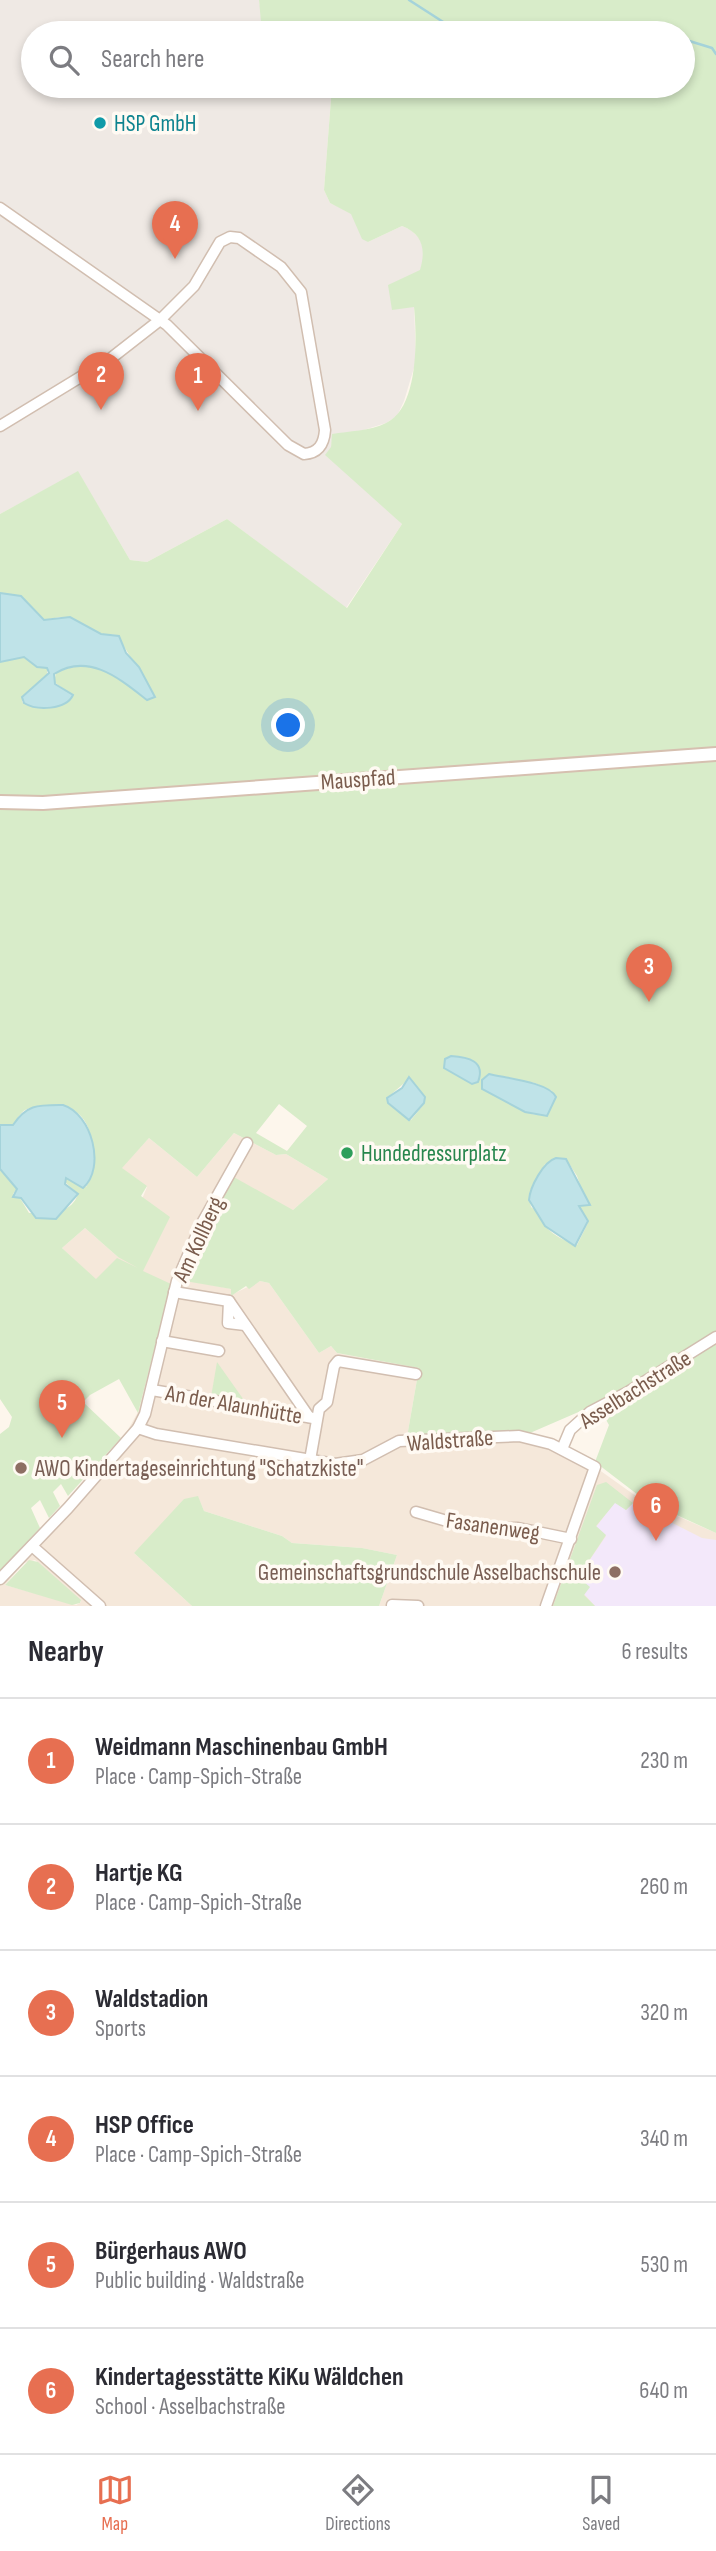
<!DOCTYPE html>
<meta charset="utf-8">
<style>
:root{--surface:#fff;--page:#f2f2f3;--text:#2b2b33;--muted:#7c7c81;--line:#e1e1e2;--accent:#e76f51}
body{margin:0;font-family:"Sofia Sans Condensed",sans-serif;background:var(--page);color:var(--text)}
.you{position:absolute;left:289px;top:726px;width:24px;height:24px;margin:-18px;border:5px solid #fff;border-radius:50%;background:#1a73e8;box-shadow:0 0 0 10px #1a73e833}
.badge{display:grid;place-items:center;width:46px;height:46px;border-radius:50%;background:var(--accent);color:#fff;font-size:23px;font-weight:700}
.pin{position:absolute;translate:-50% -58px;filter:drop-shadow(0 2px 4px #0008)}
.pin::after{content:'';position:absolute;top:37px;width:24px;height:21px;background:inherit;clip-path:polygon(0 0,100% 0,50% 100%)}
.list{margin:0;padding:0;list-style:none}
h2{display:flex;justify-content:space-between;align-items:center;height:91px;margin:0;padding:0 28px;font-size:30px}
h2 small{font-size:23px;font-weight:400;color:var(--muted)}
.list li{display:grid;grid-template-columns:46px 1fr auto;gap:21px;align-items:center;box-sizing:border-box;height:126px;padding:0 28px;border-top:2px solid var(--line)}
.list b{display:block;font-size:26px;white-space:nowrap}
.list p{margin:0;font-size:23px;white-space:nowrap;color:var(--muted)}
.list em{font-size:23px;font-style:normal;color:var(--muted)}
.icon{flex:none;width:38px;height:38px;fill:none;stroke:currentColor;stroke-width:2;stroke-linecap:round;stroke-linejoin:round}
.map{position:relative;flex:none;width:716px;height:1606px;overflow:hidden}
.search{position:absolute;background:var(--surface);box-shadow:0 4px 10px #0003;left:21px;right:21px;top:21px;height:77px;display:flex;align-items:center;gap:18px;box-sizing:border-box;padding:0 24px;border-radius:38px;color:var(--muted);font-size:26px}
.sheet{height:847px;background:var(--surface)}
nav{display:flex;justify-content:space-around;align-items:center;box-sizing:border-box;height:98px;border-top:2px solid var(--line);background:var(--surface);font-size:19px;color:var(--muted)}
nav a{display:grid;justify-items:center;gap:4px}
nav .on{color:var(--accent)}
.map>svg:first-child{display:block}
.residential{fill:#f5e8da;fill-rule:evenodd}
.industrial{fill:#efe9e4}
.education{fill:#f3e8fa}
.green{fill:#d8ecc9;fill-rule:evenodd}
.water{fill:#bfe3e8;stroke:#a5d3da;stroke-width:2}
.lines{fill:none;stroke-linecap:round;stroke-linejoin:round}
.stream{stroke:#a5d3da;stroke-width:2.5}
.street-casing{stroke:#d1beb0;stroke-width:13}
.secondary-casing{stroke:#d6c0b0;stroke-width:16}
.street{stroke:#fff;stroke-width:10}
.secondary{stroke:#fff;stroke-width:12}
.culture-dot{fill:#0f9aa8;stroke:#fffaf3;stroke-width:2.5}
.leisure-dot{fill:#2e9e5b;stroke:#fffaf3;stroke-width:2.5}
.education-dot{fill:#8d6e63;stroke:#fffaf3;stroke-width:2.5}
.labels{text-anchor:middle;stroke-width:7;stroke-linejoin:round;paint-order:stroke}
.culture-label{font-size:23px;fill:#0d838f;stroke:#fffaf3;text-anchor:start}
.street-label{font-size:23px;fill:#7a5c4d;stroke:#fffaf3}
.leisure-label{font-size:23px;fill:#27864d;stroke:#fffaf3;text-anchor:start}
.education-label{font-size:23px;fill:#785e54;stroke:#fffaf3;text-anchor:start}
</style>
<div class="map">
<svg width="716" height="1606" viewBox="0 0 716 1606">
<rect width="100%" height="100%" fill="#fdf6ec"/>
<path class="residential" d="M234,1133l42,22 10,-1 42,25 -35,31 -73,-12 -35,82 47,9 -1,6 29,-14 9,2 50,70 12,-7 6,7 82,15 -12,69 121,-3 29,6 86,61 73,32v73h-337l18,-51 -35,-7 -70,-5 -10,-7 -78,-25 -6,-14 -64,56 58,53h-192v-33l72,-74 53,-64 13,-23 33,-128 -75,-4 -34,-32 23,-20 33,29 29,-70 -26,-19 28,-30 48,39zM35,1560l46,41 -1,2 -4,2 -71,-20 19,-22z"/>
<path class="industrial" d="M0,0h259l5,33h-231v53h299l-8,104 6,13 21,10 17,29 34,-16 9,4 9,9 5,15 -11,52 2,55 -12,40 -7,15 -11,7 -54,17 -1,7 71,77 -56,84 -119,-89 -80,43 -17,-2 -52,-88 -78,42z"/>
<path class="education" d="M615,1502l11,8 7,-7 69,35 14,2v66h-121l-11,-12 -6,-17 28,-41 -10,-9z"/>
<g class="green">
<path d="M259,0h457v1533l-70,-32 -51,-39 14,-37 -12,-21 -67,29 -123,4 12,-69 -82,-15 -6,-7 -12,7 -50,-70 -9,-2 -11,8 -3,-3 -15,10v-7l-46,-8 47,-105 61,34 35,-31 -42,-25 -10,1 -42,-22 -37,44 -48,-39 -27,30 25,18 -6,10 29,21 -27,54 28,13 -33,129 -19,-34 -29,16 -7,7 38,36 -53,58 -7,-12 -8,8 7,14 -11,12 -9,-18 -9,8 9,20 -40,43v-137l9,-7 3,-10 -12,-18v-230l17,19 -4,6 7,4 9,15c19,0 42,2 49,-19l-14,-13 4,-3 18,9c6,-9 4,-10 5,-20 4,-33 -3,-65 -44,-60 -22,2 -21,-2 -34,18h-13v-463l24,-5 13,10 10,1v9l-25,20v5l7,4 42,-12 -17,-12 2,-9c38,-18 62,5 91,27l8,-3 -38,-62 -16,-1 -41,-17 -16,3 -23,-24 -21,-3v-79l78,-43 52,89 17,2 80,-43 120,89 55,-84 -77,-69 6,-8 1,-13c17,-3 38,-3 54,-11 33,-15 31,-86 28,-116l-22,3 -4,-25 32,-15c6,-20 3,-36 -18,-44l-34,16 -6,-3 -11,-25 -21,-11 -6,-13 8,-104h351v-53h-421zM458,1056l19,7 -5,21 -28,-17zM489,1074l46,9 17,8 -5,25 -16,-2 -49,-25v-9zM410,1078l15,19 -1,7 -13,16 -23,-17 -1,-5zM279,1104l28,22 -20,25 -31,-18zM566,1159l11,17 8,23 -6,8 9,16 -11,22c-14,-5 -28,-11 -35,-24 -4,-6 -4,-9 -11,-14l-2,-11 16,-32zM85,1228l33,29 20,11 -21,-10 -21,21 -34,-31z"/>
<path d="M217,1362l29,41 -35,-6z"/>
<path d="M606,1482l27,21 -7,7 -11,-7 -19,23 10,9 -28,42 12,10 -6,8 11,11h-42l44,-121z"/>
<path d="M198,1496l6,15 78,25 10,7 70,5 35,7 -18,51h-187l-58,-53 50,-54z"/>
<path d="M29,1560l9,2 43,38 -1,3 -8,2 -67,-20z"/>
</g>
<g class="water">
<path d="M0,593l21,3 23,24 26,-3 31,17 18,2 7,17 13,14 16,30 -8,3c-27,-21 -58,-48 -93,-26l1,10 18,11c-7,15 -36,16 -49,8l-2,-6 27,-24 -2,-5 -10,-1 -13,-10 -24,5z"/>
<path d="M451,1056c17,1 35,5 27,26l-6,2 -28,-16 1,-9z"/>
<path d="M489,1074c16,4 60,8 67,23l-9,19 -22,-4 -43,-23v-9z"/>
<path d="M409,1077l16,20 -1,6 -15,17 -21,-17 -1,-5 15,-10z"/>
<path d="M63,1105c29,9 43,63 20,83l-17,-10 -1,6 13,10 -22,25 -20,-1 -15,-20 -8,-1 4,-8 -17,-20v-44h13c14,-21 25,-20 50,-20z"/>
<path d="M556,1158l10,1 24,46 -11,1 9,15 -13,25 -30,-20 -16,-26c1,-13 14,-38 27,-42z"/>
</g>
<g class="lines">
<g class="stream">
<path d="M409,0l42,27 80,-3 14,9 72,-2 15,-8 33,10"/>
<path d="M683,39l29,9 4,6"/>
</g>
<defs>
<g id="street">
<path d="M0,208l160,112 7,5 121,120 16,9c15,-1 20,-10 21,-24l-24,-138 -20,-25 -42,-29 -9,-1 -10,5 -26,44 -34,34 -50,39 -110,67"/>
<path d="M174,1292l55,9 80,116"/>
<path d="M229,1301l-1,22 17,2"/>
<path d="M162,1341l57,10"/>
<path d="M152,1390l161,28"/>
<path d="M138,1428l18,6 179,30 28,-4 36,-19 120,-5 32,8 44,23 -49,139"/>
<path d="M562,1449l8,-19 20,-18 38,-20 88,-55"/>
<path d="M310,1460l9,-51 8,-7 7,-36 4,-5 78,13"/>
<path d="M416,1512l55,16h47l53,11"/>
<path d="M32,1546l68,60"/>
<path d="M0,1579l68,-71 70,-80 7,-14 32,-133 24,-56 46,-82"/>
<path d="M392,1605l26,1"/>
</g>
<path id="secondary" d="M0,802l43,1 673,-49"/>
</defs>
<use href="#street" class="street-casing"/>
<use href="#secondary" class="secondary-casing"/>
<use href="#street" class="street"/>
<use href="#secondary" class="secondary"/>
</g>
<circle class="culture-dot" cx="100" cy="123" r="7"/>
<circle class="leisure-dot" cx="347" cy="1153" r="7"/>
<g class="education-dot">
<circle cx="21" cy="1468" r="7"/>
<circle cx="615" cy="1572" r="7"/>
</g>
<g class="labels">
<g class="culture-label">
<text x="114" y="131">HSP GmbH</text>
</g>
<g class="street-label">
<text transform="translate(358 779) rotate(-4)" y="8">Mauspfad</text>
<text transform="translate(198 1239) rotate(-65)" y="8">Am Kollberg</text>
<text transform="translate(635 1389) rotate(-32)" y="8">Asselbachstraße</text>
<text transform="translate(234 1404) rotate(10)" y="8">An der Alaunhütte</text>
<text transform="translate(450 1440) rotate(-4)" y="8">Waldstraße</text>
<text transform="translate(493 1526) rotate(8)" y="8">Fasanenweg</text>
</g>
<g class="leisure-label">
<text x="361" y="1161">Hundedressurplatz</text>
</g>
<g class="education-label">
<text x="35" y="1476">AWO Kindertageseinrichtung "Schatzkiste"</text>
<text x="601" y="1580" text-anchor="end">Gemeinschaftsgrundschule Asselbachschule</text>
</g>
</g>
</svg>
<div class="you"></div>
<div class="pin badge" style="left:198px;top:411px">1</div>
<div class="pin badge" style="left:101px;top:410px">2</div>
<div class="pin badge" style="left:649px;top:1002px">3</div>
<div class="pin badge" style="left:175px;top:259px">4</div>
<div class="pin badge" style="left:62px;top:1438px">5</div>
<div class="pin badge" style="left:656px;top:1541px">6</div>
<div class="search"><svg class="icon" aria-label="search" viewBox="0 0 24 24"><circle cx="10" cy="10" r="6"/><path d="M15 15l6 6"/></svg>Search here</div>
</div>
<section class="sheet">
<h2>Nearby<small>6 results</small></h2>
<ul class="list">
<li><span class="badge">1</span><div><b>Weidmann Maschinenbau GmbH</b><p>Place · Camp-Spich-Straße</p></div><em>230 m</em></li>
<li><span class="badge">2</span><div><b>Hartje KG</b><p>Place · Camp-Spich-Straße</p></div><em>260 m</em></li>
<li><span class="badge">3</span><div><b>Waldstadion</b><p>Sports</p></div><em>320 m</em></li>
<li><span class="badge">4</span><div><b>HSP Office</b><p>Place · Camp-Spich-Straße</p></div><em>340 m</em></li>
<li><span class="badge">5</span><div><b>Bürgerhaus AWO</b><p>Public building · Waldstraße</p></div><em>530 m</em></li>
<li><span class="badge">6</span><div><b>Kindertagesstätte KiKu Wäldchen</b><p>School · Asselbachstraße</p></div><em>640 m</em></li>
</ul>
</section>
<nav>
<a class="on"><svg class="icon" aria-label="map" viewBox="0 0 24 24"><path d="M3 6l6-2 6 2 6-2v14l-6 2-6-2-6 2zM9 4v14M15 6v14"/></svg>Map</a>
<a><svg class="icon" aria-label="directions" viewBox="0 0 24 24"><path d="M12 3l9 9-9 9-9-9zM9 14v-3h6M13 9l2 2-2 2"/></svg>Directions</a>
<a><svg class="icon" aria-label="saved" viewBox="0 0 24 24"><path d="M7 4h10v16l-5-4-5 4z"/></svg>Saved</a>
</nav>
